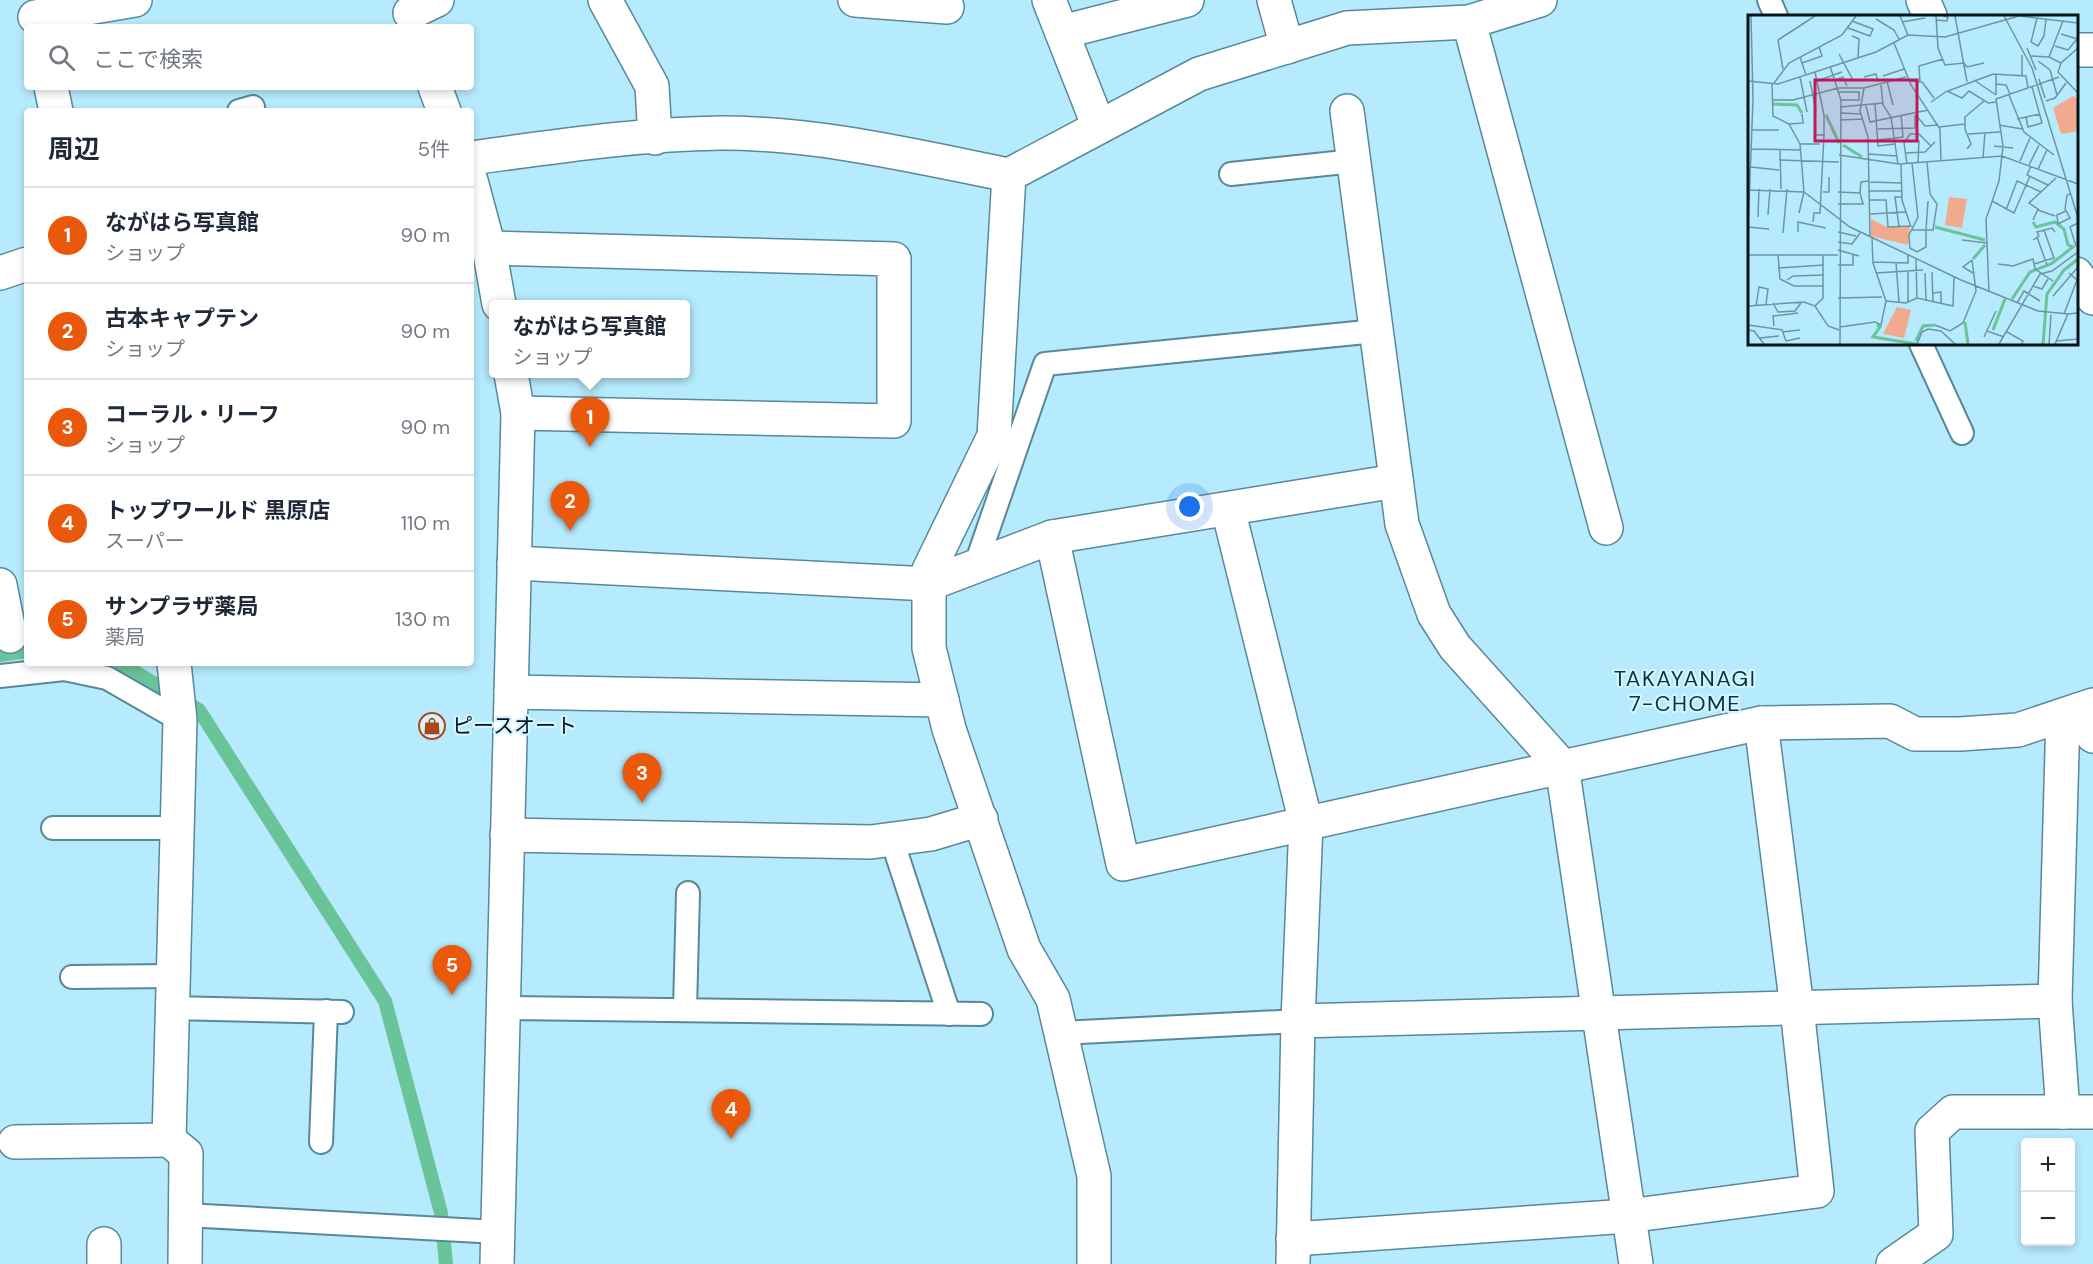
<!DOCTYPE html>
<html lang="ja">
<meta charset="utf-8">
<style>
:root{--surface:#fff;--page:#f6f6f7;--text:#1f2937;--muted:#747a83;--line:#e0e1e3;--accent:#ea580c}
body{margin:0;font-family:"DM Sans","Noto Sans JP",sans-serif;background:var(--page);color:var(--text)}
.controls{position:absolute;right:18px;bottom:18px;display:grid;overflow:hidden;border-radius:6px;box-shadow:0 3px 9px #0003}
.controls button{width:54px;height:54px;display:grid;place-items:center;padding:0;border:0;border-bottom:2px solid var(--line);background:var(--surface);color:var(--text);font:30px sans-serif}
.you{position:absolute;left:1190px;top:507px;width:21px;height:21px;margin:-15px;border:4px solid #fff;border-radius:50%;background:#1a73e8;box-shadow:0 0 0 9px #1a73e833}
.badge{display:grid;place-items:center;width:39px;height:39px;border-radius:50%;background:var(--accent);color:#fff;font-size:20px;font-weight:700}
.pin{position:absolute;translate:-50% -50px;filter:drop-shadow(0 2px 3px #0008)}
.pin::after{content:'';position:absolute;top:32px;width:21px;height:18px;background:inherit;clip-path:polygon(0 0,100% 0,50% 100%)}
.popup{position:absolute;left:489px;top:300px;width:201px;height:78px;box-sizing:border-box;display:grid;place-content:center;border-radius:6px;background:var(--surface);filter:drop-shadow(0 2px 4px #0005);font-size:20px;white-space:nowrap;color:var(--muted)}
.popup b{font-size:22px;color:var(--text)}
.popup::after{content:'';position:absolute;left:50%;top:100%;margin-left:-12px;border:12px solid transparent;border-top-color:var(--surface)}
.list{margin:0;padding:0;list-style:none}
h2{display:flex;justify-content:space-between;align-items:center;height:78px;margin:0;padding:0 24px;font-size:26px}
h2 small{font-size:20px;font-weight:400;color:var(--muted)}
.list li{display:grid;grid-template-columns:39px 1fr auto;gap:18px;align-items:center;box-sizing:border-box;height:96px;padding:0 24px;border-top:2px solid var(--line)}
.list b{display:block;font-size:22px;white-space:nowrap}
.list p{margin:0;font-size:20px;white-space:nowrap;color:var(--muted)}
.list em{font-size:20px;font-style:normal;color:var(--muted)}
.icon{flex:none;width:33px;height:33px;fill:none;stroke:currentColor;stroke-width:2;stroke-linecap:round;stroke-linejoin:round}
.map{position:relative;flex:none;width:2093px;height:1264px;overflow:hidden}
.search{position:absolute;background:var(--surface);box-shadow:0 3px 9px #0003;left:24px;top:24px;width:450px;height:66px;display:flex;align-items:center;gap:15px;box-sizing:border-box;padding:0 21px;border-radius:6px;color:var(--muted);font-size:22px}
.panel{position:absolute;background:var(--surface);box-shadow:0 3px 9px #0003;left:24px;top:108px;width:450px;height:558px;border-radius:6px}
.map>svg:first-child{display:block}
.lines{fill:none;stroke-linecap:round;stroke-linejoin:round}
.stream{stroke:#6ac499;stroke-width:14}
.lane-casing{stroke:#58899a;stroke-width:26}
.street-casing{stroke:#58899a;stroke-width:36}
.lane{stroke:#fff;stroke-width:22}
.street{stroke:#fff;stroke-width:33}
.labels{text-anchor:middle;stroke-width:4.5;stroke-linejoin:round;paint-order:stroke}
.poi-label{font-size:21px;fill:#02141a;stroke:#d5f4ff;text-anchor:start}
.neighbourhood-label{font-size:22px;letter-spacing:1.5px;fill:#003645;stroke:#d5f4ff}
.inset-river{fill:none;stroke:#6ac499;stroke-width:3}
.inset-road{fill:none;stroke:#6e94a2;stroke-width:1.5}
.view{fill:#c2185b;fill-opacity:0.15;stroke:#c2185b;stroke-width:3}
.inset-edge{fill:none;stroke:#02141a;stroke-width:3}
</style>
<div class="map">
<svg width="2093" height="1264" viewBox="0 0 2093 1264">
<rect width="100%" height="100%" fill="#b6eafd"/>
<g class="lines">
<g class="stream">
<path d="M0,655l27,-4"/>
<path d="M120,663l79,47 186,291 56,212 5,51"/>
</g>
<defs>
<g id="lane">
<path d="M1769,0l7,16"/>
<path d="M239,111l14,-4"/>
<path d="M1231,174l123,-13"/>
<path d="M1921,344l41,89"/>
<path d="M975,567l70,-203 331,-33"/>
<path d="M0,676l64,-7 43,9 73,42"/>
<path d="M53,828h123"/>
<path d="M892,840l57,174"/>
<path d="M72,977l100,-1"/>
<path d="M172,1008l170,4"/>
<path d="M503,1008l478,6"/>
<path d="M685,1010l3,-117"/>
<path d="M1061,1033l237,-12"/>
<path d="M321,1142l5,-131"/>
<path d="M185,1215l313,17"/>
</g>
<g id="street">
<path d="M605,0l47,86 3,52"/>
<path d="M855,0l92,7"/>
<path d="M1049,0l50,127"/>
<path d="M1274,0l13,47"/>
<path d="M1923,0l7,16"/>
<path d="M410,13l27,-13"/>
<path d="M35,17l100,-17"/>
<path d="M1469,22l137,506"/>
<path d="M1062,32l125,-32"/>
<path d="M2076,50h17"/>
<path d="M51,87l5,24"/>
<path d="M435,87l9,24"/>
<path d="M1347,111l55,413 32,90 21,33 107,119 74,498"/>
<path d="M471,158c82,-11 166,-24 250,-25 97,0 193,23 288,42l-15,261 -65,134v78l20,81 75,220 29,50 41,177v88"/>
<path d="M1009,175l190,-101 148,-46 122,-6 71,-22"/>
<path d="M471,181l18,67 10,56"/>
<path d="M489,248l405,11v162l-376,-8"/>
<path d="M0,273l27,-9"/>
<path d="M2076,274l17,24"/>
<path d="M1228,509l78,314 -8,198 -5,243"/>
<path d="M1052,537l71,327 638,-141 129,-2 25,13h45l58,-4 75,-25"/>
<path d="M514,563l415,21 123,-47 344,-56"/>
<path d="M0,585l10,51"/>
<path d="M511,692l431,8"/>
<path d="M2078,710l15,26"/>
<path d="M507,835l364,7 60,-8 50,-15"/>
<path d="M2055,1001l8,111"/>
<path d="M1298,1021l757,-20 8,-286"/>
<path d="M169,1140l17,14 -1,110"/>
<path d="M15,1142l154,-2 11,-420 -6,-57"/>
<path d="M1293,1239l335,-23 189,-25 -20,-183 -36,-285"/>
<path d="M104,1264v-20"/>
<path d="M497,1264l21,-851 -7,-39"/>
<path d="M1893,1264l43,-30 -4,-103 21,-19h140"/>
</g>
</defs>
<use href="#lane" class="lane-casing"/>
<use href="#street" class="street-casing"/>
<use href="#lane" class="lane"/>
<use href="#street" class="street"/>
</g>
<defs>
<symbol id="shop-ring" viewBox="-11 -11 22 22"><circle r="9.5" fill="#d5f4ff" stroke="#ac4719" stroke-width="1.5"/><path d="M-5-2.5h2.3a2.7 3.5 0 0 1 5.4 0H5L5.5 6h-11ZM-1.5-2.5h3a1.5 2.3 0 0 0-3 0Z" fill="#ac4719"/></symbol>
</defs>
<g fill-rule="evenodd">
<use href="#shop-ring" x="417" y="711" width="30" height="30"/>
</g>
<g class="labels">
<g class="poi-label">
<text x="452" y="733">ピースオート</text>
</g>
<g class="neighbourhood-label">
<text x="1685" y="686">TAKAYANAGI<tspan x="1685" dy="25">7-CHOME</tspan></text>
</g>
</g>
<g transform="translate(1748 15)">
<rect width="330" height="330" fill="#b6eafd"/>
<path d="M325,81l5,3v32l-17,3 -8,-26zM201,182l18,2 -5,29 -17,-3zM123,204l16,8h23l-2,18 -37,-9zM149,292l14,3 -7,28 -21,-4z" fill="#f2aa8f"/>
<path class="inset-river" d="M25,89l24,1 5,8M78,100l13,28M95,130l19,12M187,212l50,13M225,244l12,-14M264,284l18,-27 21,-8 22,-17 -5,-2 -4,-16 -9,-7 -19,5 -3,-5M217,307l3,22M129,310l3,2 -7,10 43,7M245,315l12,-31M168,326l7,-15 12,-1M295,329l4,-50 17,-24 14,-11"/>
<path class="inset-road" d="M152,1l8,19M188,1l2,32 7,17 19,-2 3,4 17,-4M207,1l12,66M256,1l28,52 46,150M272,1l58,7M289,3l-6,24 7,4 6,-10 2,-17M128,4l18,11 5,9M188,5l11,1 1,-4 -5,-1M154,7l23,-4M100,13l22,8 3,-7 -21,-8M104,21l7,3 -1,19M146,28l17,42 29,44 1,32M307,31l13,4 9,-11 -16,-5M279,33l9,22M330,33l-17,15 -3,9 20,21M91,39l14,26h8M274,40v20M283,41l18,1M52,42l6,18M290,46l12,9 7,25M54,48l20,-7 -3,-9M313,48l-12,-6 14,-36M82,51l11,34 -1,244M35,54l-5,-29 37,-24M67,57l9,43v20h-8M135,61l21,-7M52,62l7,35M116,62l12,-3 2,8M291,64l6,19M87,65l8,-3 4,9M226,65l22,15M0,66l30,3 98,-32 32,-17 37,2 74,-21M62,66l6,30M69,66l25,-9M139,66l6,24M162,66l12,1 12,16M172,67l-1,-16 24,-7M24,68l1,33 16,8 11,20 4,48 -5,21M26,68l15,-20 53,-28 14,-19M248,69l10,1 4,9M133,70l2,20 8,12 7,47M90,73h26l-4,23 8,26 2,99M116,73l42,-11M200,76l45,-17 33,2 2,12M91,77h20v8h-18M248,80v-21M261,80l15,37 30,23M24,85h21l45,-12M298,86l9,-3 11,-15M183,87l16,-11 15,7 7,-7 19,12 8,-1M127,89l3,42 17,-2M118,91l4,16 58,-12M92,92l43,-4M92,98l21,1M168,100l9,11 13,-1M278,102l2,10 14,-4 -10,-36M269,104l23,-5M92,105l23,-1M41,109l14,-1 -1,-9M251,110l23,4M191,112l26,-3M130,114l37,-1v-13M4,115h27M220,119l32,-2M130,125l25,-3 -2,-22M52,129h20M246,131l19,2M3,134l50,1M219,134l4,-5 -6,-15v-12l19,-16M32,135l1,39M158,138l19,-1 10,-10M120,139l29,2M91,140l60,9 103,-8 76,28M235,143l2,-26M31,145l60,2M272,146l10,-23M170,148l1,-23M153,149l1,36 9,27M159,149l-3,-21 6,-9h9l12,12M281,150l10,-20M283,151l-4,9 21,10M3,152l28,3M290,154l9,-19M120,167l34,1M1,175l55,2 46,35 111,53 77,31 30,3M121,176h32M75,177h6v-15M90,177l22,1 3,11M112,178l1,-11 7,-1M121,185h17l2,27 23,-1M244,186l22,12 16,-37M90,189h26M258,195l11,-29 24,11M290,195l17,6M318,196l-9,4 1,9 12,-6 -5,-9 2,-14 3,-1M122,199l36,-2M20,200l2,-26M10,202l1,-28M285,205l5,-11 -9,-6 27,-25M65,207l1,-9h6l4,-78M0,212l21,2M151,212l-4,-30h7M0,215l5,-131 -2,-83M163,215h15l2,-29M50,217v-10l28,6M90,217l18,4M35,218l4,-44M289,222l10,28M124,223l1,25 13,38 20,2 11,-5 36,8 1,-29M214,225l25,3M285,225l6,-4 -2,-4 15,-4 3,4M90,227l14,2 8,-11M328,231l-6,-19 8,-4M162,233l7,4 9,-5v-17h7l4,-26 -7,-10 -3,-32M162,234l-1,-14 9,-18 -6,-54M90,235l21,6M0,240h90M30,240l2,24 14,7h29M168,244l1,39M224,245l-9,7 10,6M125,247l35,1v-9M148,248l3,39M250,249l15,2 20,-7 2,10 18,12M286,249l20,-6 -10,-28M90,250h15v-11M30,253l46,-3M160,257v30M184,257l1,30M128,258l47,-3M177,258l1,27M39,265l6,-4 31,-1M285,271l9,3 6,-10M241,277l-3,-73 13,-38 4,-35 -7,-47 63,-22M185,278l8,-1v12M305,281l25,-29M90,283l44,-1M25,288l5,9 17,-1 6,-8M269,288l7,-12 16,10M0,291l56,-4 11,4 13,20 11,4M8,291l3,-19 9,2 -2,15M67,291l8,-8v-43M316,299l13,-34 -8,-7M0,310l35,5M187,310l15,6 13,-8 13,-32 -4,-31M26,311l-1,-10 25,-3M92,312l35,-5 6,3 5,-24M0,315l6,1 10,13M34,315l4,11 14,-3M239,316l17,6M34,317l18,-2M259,317l16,9 -1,3M236,322l12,-26M12,323l19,-2M308,326l22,-2M169,329l5,-12 6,-3 13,2 14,13M251,329l41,-70 12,-3 26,-19M301,329l2,-29M307,329l13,-30 10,-1"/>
<path class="view" d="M67,65h102v61h-102z"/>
<rect width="330" height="330" class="inset-edge"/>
</g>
</svg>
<div class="controls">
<button>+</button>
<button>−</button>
</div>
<div class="you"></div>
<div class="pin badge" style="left:590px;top:447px">1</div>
<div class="popup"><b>ながはら写真館</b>ショップ</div>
<div class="pin badge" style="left:570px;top:531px">2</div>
<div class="pin badge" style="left:642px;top:803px">3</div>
<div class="pin badge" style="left:731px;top:1139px">4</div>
<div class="pin badge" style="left:452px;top:995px">5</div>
<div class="search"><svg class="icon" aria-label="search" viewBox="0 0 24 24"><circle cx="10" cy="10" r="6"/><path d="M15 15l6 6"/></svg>ここで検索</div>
<section class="panel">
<h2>周辺<small>5件</small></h2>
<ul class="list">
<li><span class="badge">1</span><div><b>ながはら写真館</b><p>ショップ</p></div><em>90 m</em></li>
<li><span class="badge">2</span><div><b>古本キャプテン</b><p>ショップ</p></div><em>90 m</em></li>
<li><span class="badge">3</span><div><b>コーラル・リーフ</b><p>ショップ</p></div><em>90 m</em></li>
<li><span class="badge">4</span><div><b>トップワールド 黒原店</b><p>スーパー</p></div><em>110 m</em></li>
<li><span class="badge">5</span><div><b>サンプラザ薬局</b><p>薬局</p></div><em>130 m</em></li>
</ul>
</section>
</div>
